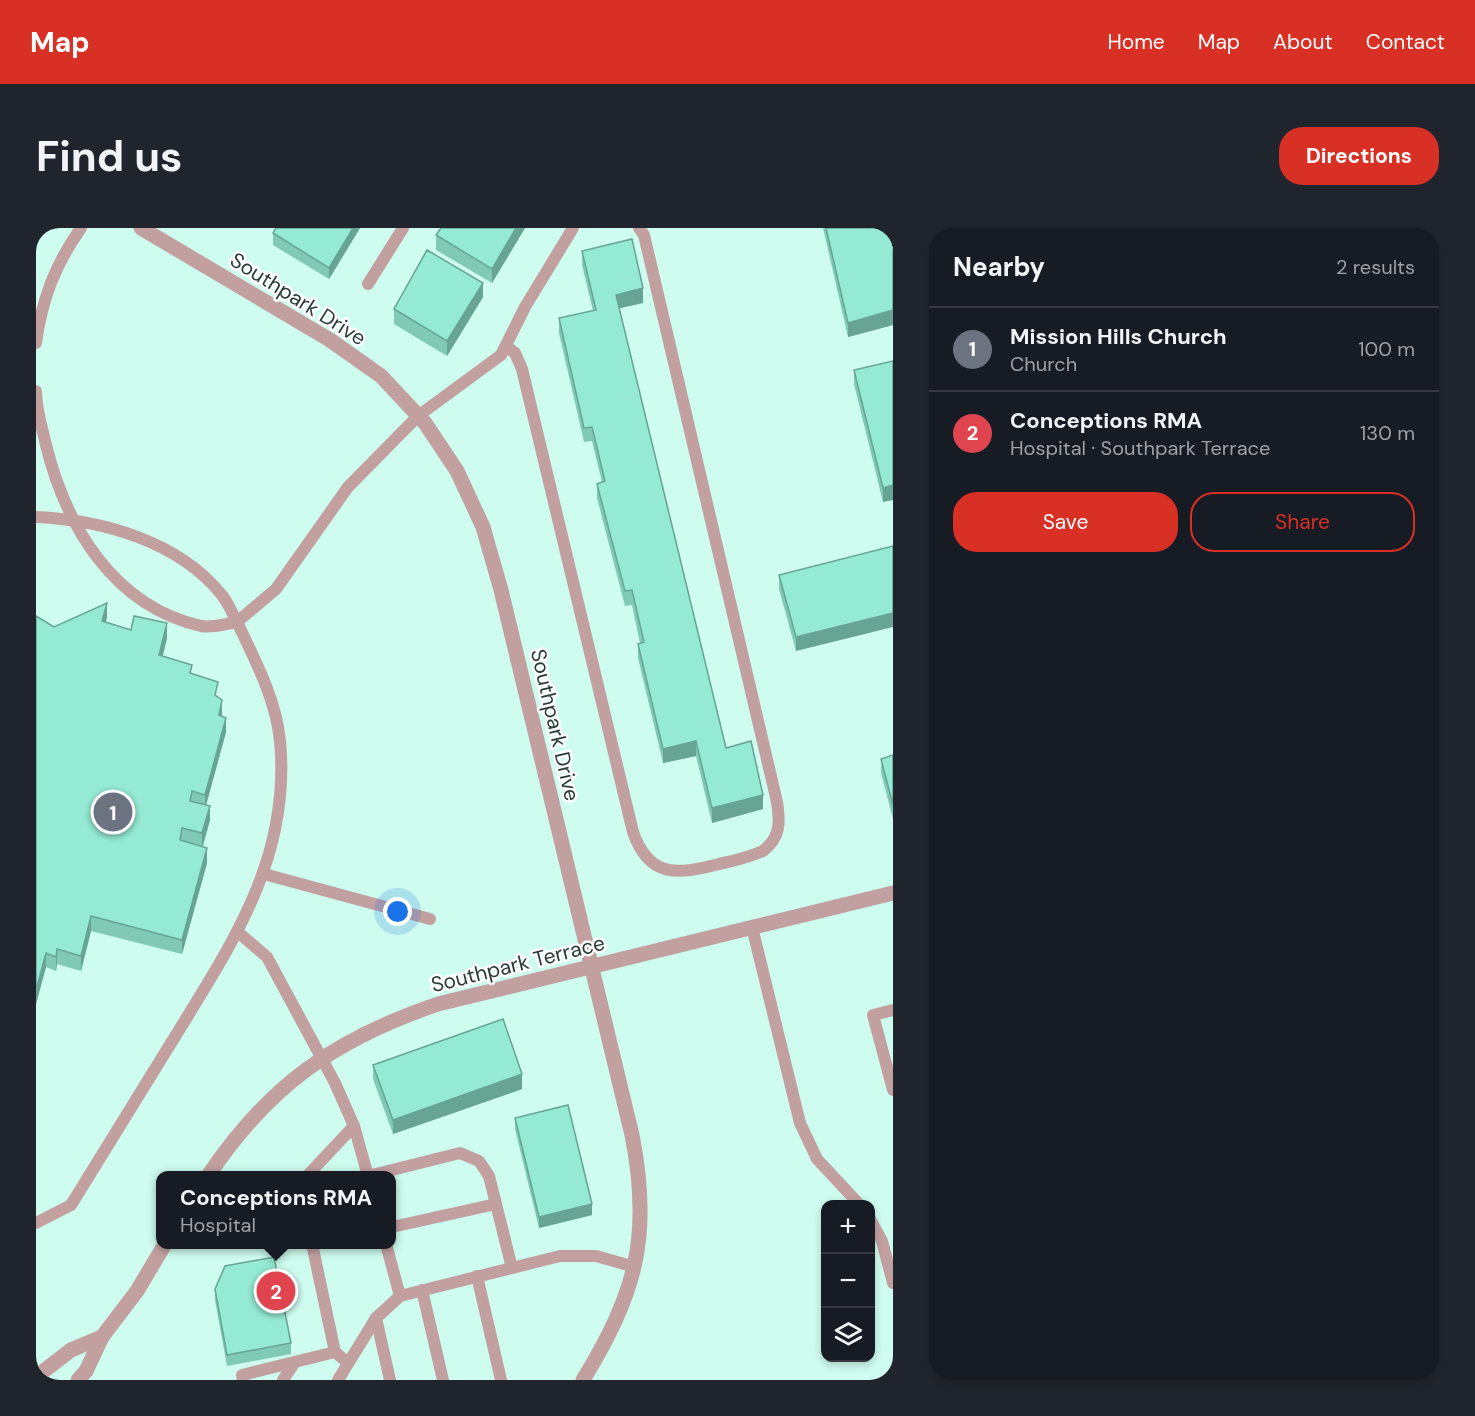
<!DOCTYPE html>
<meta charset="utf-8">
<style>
:root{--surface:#171b24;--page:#20242c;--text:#f1f3f6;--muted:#9ea1a6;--line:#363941;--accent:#d93025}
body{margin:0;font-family:"DM Sans",sans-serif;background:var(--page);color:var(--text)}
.controls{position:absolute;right:18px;bottom:18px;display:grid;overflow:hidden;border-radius:12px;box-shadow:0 3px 9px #0003}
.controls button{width:54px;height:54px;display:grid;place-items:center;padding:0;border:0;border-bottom:2px solid var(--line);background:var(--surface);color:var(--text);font:30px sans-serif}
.you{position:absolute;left:362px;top:684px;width:21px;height:21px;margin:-15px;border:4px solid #fff;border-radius:50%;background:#1a73e8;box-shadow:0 0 0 9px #1a73e833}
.badge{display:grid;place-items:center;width:39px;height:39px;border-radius:50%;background:var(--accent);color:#fff;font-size:20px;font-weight:700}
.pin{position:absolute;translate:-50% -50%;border:3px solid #fff;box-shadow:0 2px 6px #0006}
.popup{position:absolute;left:120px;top:943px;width:240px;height:78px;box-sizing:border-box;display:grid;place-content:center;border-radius:12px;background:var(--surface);filter:drop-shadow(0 2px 4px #0005);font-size:20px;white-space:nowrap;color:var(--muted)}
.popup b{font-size:22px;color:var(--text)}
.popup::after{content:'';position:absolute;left:50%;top:100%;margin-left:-12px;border:12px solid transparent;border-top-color:var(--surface)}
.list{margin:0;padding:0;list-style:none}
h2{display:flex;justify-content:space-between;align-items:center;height:78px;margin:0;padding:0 24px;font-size:26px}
h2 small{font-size:20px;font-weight:400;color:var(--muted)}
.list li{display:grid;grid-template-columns:39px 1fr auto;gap:18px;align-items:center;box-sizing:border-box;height:84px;padding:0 24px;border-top:2px solid var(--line)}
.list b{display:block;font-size:22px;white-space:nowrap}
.list p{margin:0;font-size:20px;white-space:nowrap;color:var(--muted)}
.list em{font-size:20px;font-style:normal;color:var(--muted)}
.actions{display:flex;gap:12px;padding:18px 24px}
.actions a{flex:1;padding:14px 0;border:2px solid var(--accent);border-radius:24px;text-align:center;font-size:21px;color:var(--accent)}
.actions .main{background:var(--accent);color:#fff}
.icon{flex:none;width:33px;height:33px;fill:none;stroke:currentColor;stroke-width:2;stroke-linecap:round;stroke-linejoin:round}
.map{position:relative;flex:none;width:857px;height:1152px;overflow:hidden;border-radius:24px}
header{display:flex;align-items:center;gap:36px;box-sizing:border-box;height:84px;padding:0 30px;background:var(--accent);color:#fff}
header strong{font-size:28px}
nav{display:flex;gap:33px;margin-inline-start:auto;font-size:21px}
.intro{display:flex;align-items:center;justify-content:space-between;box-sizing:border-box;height:144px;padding:0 36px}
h1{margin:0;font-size:42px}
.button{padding:15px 27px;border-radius:24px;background:var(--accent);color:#fff;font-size:21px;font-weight:700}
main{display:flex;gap:36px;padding:0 36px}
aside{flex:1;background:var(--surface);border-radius:24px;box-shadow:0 3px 9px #0003}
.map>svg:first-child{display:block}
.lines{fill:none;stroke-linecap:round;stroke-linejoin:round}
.lane{stroke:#c2a0a0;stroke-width:12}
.street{stroke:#c2a0a0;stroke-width:15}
.wall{fill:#7fc9b5}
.shaded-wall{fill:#68a494}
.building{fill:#94ead3;stroke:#68a494;stroke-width:1.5}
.labels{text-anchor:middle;stroke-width:5;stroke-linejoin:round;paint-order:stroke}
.street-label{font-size:21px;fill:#2a3c37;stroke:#fdfdfd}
</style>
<header>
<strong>Map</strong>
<nav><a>Home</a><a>Map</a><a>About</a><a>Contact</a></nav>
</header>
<div class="intro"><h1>Find us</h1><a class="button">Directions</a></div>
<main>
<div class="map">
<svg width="857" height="1152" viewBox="0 0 857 1152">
<rect width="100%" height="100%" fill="#cefcee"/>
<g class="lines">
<g class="lane">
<path d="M332,56l35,-56"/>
<path d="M0,115c6,-44 19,-78 45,-115"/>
<path d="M470,118l9,7 7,16 111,463c16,46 44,43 86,32 15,-3 30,-7 44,-13 18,-14 17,-29 14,-49l-133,-567 -5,-7"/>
<path d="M0,163c0,19 6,36 10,54 20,81 67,161 155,181 10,2 25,-2 36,-4 -5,-9 -9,-20 -16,-28 -43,-53 -119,-74 -185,-77"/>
<path d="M228,646l166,45"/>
<path d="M716,699l48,196 17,36 42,45"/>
<path d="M203,705l28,24 68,126 19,43 14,50"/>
<path d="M857,782l-20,5 20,75"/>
<path d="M271,948l47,-50"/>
<path d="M332,948l92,-23 19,8 10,15 23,92"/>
<path d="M834,991l12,22 11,42"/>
<path d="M0,995l35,-18c35,-56 70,-113 105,-170 57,-93 115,-178 104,-294 -4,-42 -25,-81 -43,-119l39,-33 72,-102 70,-71 83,-61 24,-48 48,-79"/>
<path d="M356,999l104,-23"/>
<path d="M276,1016l23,108 13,11"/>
<path d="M350,1016l14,52"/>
<path d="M441,1048l24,104"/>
<path d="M386,1062l21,90"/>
<path d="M340,1090l14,62"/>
<path d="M207,1152l-1,-5 93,-23"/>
<path d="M247,1152l12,-18"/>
<path d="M302,1152l38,-62 24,-22 160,-40h36l39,11"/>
</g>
<g class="street">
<path d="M105,0l189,112 51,36 44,47 32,48 26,56 18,63 131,545c20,101 4,158 -49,245"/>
<path d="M172,948c61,-91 127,-137 230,-172l455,-111"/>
<path d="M0,1149l35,-27 31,-13"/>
<path d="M42,1152l8,-9 16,-34 35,-46 28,-47"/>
</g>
</g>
<g class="wall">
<path d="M240,0h84l-31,51 -56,-34v-12z"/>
<path d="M405,0h84l-33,55 -56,-33v-15z"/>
<path d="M787,0h65l5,19v78l-45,12z"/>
<path d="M546,23l61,52 -24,5 107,440 37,61 -51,14 -16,-67 -33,7 -25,-105v-14l2,-1 -8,-38 -7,1 -28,-108v-14l5,-2 -10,-41 -8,1 -25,-109v-15l34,-7 -11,-46z"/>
<path d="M447,69l-36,59 -53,-32v-15z"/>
<path d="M857,133l-10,141 -29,-118v-14z"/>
<path d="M857,318l-97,105 -17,-62v-14z"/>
<path d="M0,388l18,11 53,-10 -1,5 25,8 36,8 -4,18 29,17 26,24 8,35 -20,73 4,15 -7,27 4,16 -25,91 -91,-23 -10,40 -24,-7 -1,7 -10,-4 -10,37z"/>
<path d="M857,527v64l-12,-46v-14z"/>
<path d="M337,837l149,24 -129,45 -20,-55z"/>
<path d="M479,890l77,97 -53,13 -24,-99z"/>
<path d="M179,1061l76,54v11l-64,12 -12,-66z"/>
</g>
<g class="shaded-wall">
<path d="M317,0h7l-31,51v-11z"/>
<path d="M480,0h9l-33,55v-14z"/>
<path d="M447,55v14l-36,59v-15z"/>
<path d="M607,60v15l-27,6v-14z"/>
<path d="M857,82v15l-45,12v-14z"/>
<path d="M857,257v15l-10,2v-14z"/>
<path d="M71,375v14l-5,18v-14z"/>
<path d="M857,385v14l-97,24v-14z"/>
<path d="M131,395v15l-8,31v-14z"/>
<path d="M186,472v14l-3,16v-15z"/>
<path d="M190,490v14l-21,77v-14z"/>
<path d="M660,513v15l-33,7v-14z"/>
<path d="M727,567v14l-51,14v-15z"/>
<path d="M174,578v14l-8,27v-14z"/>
<path d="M171,620v15l-25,91v-14z"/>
<path d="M55,688v15l-10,40v-15z"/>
<path d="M21,721v15l-1,7v-14z"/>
<path d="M10,725v14l-10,37v-14z"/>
<path d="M486,846v15l-129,45v-14z"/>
<path d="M556,976v11l-53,13v-11z"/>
</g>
<g class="building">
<path d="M240,0h77l-24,40 -56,-35z"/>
<path d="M405,0h75l-24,41 -56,-34z"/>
<path d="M790,0h62l5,19v63l-45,13z"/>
<path d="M596,11l11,49 -27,7 110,453 25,-7 12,54 -51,13 -16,-67 -33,8 -25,-105 6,-2 -12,-52 -7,1 -28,-107 8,-3 -13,-54 -8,1 -25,-110 37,-8 -14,-59z"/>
<path d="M391,22l56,33 -36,58 -53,-32z"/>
<path d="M857,133v124l-10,3 -29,-118z"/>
<path d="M857,318v67l-97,24 -17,-62z"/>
<path d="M71,375l-5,18 29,9 3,-14 33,7 -8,32 33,10 -2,8 28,9 -3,13 7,5 -3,15 7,3 -21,77 -13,-4 -2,10 20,5 -8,27 -20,-5 -2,12 27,8 -25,92 -91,-24 -10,40 -24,-7 -1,8 -10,-4 -10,37v-374l18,11z"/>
<path d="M857,527v50l-12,-46z"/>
<path d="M467,791l19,55 -129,46 -20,-55z"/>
<path d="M532,877l24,99 -53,13 -24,-99z"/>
<path d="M238,1029l17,86 -64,12 -12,-66 10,-23z"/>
</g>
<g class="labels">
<g class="street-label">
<text transform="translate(262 71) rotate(32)" y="7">Southpark Drive</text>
<text transform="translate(519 497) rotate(77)" y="7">Southpark Drive</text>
<text transform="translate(482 736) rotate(-14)" y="7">Southpark Terrace</text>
</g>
</g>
</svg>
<div class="controls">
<button>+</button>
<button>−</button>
<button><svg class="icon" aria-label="layers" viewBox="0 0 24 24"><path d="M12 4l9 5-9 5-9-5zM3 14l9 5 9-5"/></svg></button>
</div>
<div class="you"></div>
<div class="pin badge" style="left:77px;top:584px;background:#6b7280">1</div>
<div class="pin badge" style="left:240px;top:1063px;background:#e0444e">2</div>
<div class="popup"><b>Conceptions RMA</b>Hospital</div>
</div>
<aside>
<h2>Nearby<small>2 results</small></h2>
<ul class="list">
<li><span class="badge" style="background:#6b7280">1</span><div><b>Mission Hills Church</b><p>Church</p></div><em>100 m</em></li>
<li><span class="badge" style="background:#e0444e">2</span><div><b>Conceptions RMA</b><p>Hospital · Southpark Terrace</p></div><em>130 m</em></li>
</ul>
<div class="actions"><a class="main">Save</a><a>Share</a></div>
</aside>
</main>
